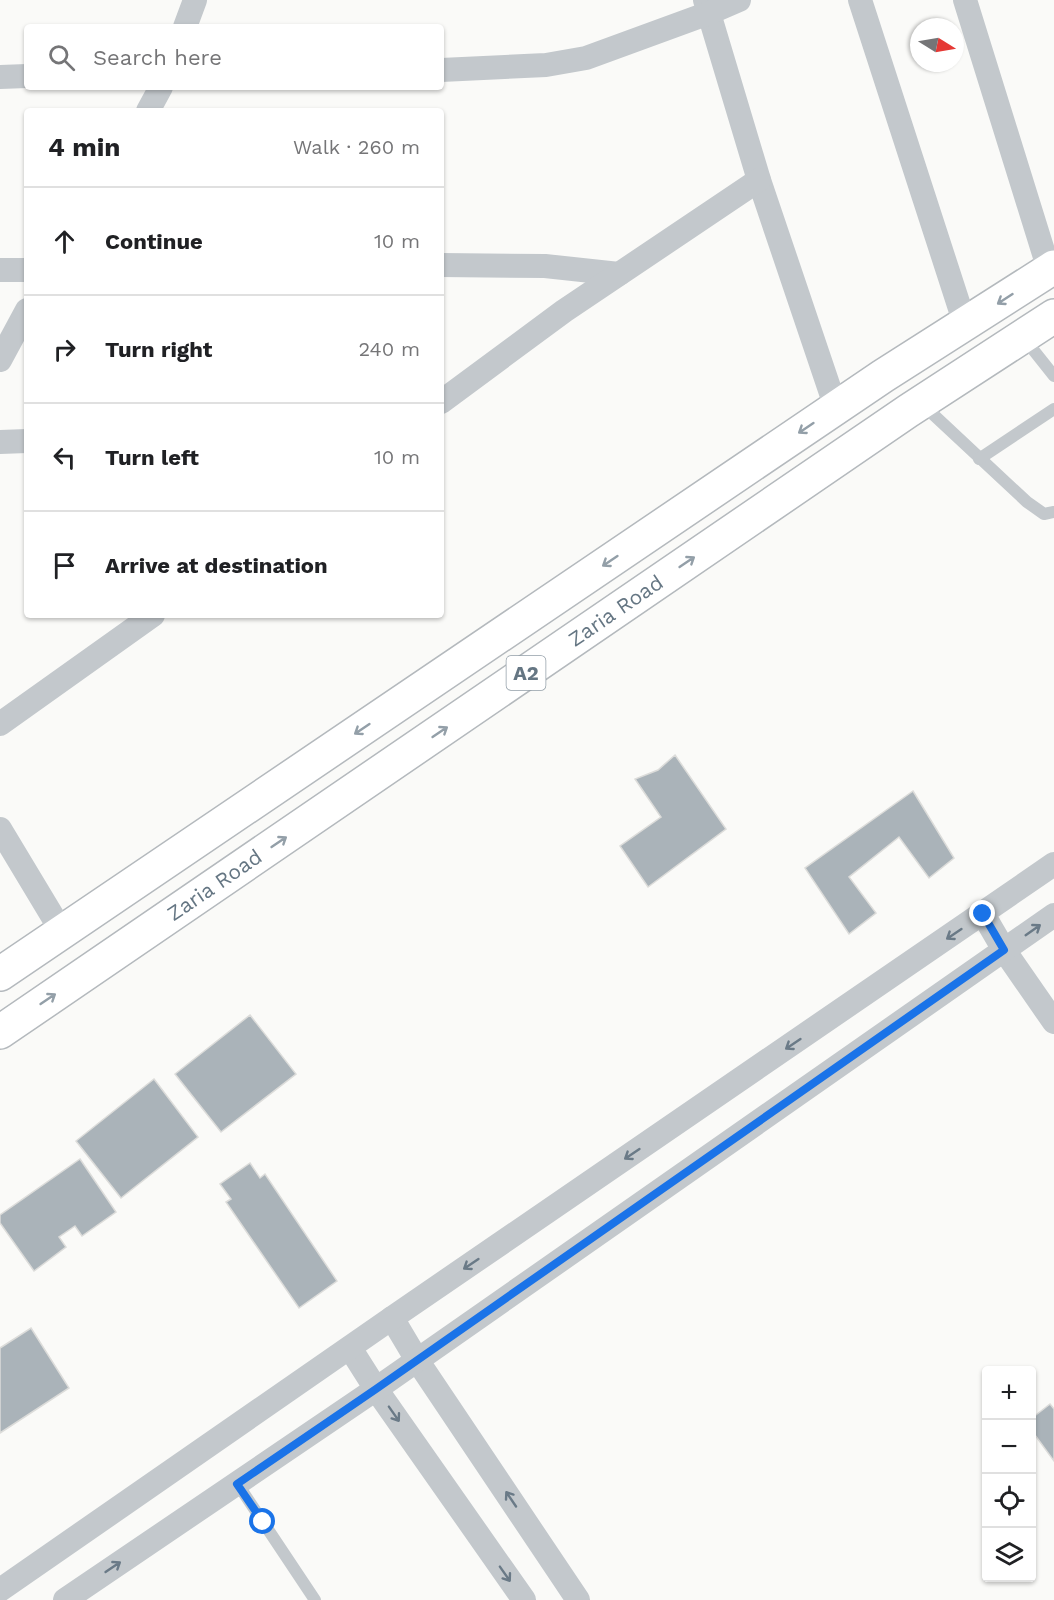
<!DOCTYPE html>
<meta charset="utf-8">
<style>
:root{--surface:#fff;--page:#f6f6f6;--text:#202124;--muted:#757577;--line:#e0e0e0}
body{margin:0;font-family:"Work Sans",sans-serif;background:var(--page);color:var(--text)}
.controls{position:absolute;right:18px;bottom:18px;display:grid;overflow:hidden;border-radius:6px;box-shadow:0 2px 4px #0004}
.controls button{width:54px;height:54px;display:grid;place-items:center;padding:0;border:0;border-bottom:2px solid var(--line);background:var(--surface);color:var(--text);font:30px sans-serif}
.compass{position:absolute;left:910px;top:18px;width:54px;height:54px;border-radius:50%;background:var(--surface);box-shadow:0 2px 4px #0004;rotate:101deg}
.stop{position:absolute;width:18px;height:18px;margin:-14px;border:4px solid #1a73e8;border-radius:50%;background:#fff}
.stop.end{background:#1a73e8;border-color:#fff;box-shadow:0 2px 6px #0008}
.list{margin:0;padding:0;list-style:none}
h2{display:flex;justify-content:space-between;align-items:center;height:78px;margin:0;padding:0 24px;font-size:26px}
h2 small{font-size:20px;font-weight:400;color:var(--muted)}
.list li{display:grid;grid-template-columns:39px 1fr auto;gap:18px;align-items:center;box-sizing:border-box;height:108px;padding:0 24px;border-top:2px solid var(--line)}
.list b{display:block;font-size:22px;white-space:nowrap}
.list em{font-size:20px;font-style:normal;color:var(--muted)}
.icon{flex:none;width:33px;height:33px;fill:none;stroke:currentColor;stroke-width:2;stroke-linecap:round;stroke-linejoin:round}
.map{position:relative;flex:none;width:1054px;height:1600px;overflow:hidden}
.search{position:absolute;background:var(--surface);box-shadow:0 2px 4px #0004;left:24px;top:24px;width:420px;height:66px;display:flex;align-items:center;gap:15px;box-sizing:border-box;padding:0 21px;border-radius:6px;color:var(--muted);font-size:22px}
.panel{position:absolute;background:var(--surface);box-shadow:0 2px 4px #0004;left:24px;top:108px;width:420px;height:510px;border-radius:6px}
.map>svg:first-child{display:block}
.building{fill:#aab3b9;stroke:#dcdcda;stroke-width:1.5}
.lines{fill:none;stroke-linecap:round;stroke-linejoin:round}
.highway-casing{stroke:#b4b9bd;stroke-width:36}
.lane{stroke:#c3c8cc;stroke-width:12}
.street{stroke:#c3c8cc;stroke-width:24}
.highway{stroke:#fff;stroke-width:33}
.oneway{stroke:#939fa8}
.oneway2{stroke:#6a7a87}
.route{stroke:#1a73e8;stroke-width:8}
.labels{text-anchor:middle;stroke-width:6;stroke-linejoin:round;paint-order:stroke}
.shield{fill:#fff;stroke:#939fa8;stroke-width:1.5}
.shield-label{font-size:20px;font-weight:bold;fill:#657683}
.street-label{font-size:21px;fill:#657683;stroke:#fff}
</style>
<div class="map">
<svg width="1054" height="1600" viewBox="0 0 1054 1600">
<rect width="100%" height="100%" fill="#fafaf8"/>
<g class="building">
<path d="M675,755l51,74 -78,58 -28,-41 41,-29 -26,-38 23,-9z"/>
<path d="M913,791l41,67 -25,20 -30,-41 -50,40 27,36 -27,21 -44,-66z"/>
<path d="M250,1015l46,59 -75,58 -46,-58z"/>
<path d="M154,1079l44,58 -77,61 -45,-57z"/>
<path d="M80,1159l36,53 -34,24 -7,-10 -16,11 7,10 -32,24 -34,-48v-8z"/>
<path d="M250,1163l10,15 5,-4 72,107 -38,27 -73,-106 5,-3 -11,-15z"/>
<path d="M31,1328l38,60 -69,45v-85z"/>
<path d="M1050,1404l4,5v52l-22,-30v-13z"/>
</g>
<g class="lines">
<defs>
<g id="highway">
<path d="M0,974l883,-598 171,-109"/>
<path id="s1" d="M0,1032l908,-621 146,-95"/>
</g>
</defs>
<use href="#highway" class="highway-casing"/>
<g class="lane">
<path d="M1023,337l31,39"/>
<path d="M922,404l105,98 17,12 10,-2"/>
<path d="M979,459l75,-50"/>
<path d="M237,1483l78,117"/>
</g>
<g class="street">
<path d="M705,0l54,180 77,228"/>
<path d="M860,0l105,324"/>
<path d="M965,0l84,270"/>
<path d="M185,27l10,-27"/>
<path d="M441,70l105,-5 40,-7 123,-45 30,-13"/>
<path d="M0,77l27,-1"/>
<path d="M148,111l13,-24"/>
<path d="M441,265l104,1 74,8"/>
<path d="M0,270h27"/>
<path d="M0,360l27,-50"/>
<path d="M441,402l123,-91 195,-131"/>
<path d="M0,442l27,-1"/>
<path d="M0,724l153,-109"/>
<path d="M0,829l62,103"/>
<path d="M983,914l21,36 50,72"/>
<path d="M392,1318l25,42 161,240"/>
<path d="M350,1348l26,41 148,211"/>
<path d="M0,1590l392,-272 662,-454"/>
<path d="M65,1600l311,-211 678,-474"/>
</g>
<use href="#highway" class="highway"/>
</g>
<defs><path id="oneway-shaft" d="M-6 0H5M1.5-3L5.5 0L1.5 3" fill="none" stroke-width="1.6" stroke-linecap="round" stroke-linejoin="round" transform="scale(1.5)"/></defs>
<g class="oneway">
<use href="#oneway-shaft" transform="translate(1005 299) rotate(147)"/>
<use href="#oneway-shaft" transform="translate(806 428) rotate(146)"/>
<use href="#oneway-shaft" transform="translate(610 561) rotate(146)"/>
<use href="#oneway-shaft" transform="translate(687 562) rotate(-34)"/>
<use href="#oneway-shaft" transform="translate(362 729) rotate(146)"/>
<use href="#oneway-shaft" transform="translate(440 732) rotate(-34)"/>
<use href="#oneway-shaft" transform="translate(279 842) rotate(-34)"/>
<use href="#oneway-shaft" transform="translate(48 999) rotate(-34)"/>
</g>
<g class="oneway2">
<use href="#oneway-shaft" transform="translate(1033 930) rotate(-35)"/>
<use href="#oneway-shaft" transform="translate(954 934) rotate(146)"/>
<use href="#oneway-shaft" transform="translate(793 1044) rotate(146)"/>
<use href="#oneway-shaft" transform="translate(632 1154) rotate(146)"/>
<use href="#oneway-shaft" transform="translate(471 1264) rotate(146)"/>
<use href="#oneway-shaft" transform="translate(394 1414) rotate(55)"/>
<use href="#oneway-shaft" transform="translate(511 1499) rotate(-124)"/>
<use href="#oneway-shaft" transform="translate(113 1567) rotate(-34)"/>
<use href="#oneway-shaft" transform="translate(505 1574) rotate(55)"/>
</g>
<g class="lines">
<path class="route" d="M263,1522l-26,-38 139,-95 628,-439 -21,-36"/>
</g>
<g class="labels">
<rect class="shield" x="506.5" y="656" width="39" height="34" rx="4.5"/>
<g class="shield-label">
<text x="526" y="680">A2</text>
</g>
<g class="street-label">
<text dy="7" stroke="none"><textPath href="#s1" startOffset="746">Zaria Road</textPath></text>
<text dy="7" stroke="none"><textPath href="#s1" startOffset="260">Zaria Road</textPath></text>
</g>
</g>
</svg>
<div class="controls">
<button>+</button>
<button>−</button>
<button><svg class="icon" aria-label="locate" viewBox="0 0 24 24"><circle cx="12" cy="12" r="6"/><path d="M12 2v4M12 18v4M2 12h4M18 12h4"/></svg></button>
<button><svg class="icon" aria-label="layers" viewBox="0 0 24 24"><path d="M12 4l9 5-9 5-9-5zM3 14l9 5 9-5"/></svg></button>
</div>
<svg class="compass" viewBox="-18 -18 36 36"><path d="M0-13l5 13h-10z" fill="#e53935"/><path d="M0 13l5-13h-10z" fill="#757577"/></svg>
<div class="stop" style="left:263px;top:1522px"></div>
<div class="stop end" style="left:983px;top:914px"></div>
<div class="search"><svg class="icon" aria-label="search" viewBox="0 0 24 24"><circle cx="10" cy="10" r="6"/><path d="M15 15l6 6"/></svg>Search here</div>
<section class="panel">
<h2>4 min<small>Walk · 260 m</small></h2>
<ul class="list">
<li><svg class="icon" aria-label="ahead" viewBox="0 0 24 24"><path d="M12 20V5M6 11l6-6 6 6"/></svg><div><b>Continue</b></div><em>10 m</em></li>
<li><svg class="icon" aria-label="right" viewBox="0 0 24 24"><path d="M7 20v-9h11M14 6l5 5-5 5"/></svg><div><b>Turn right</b></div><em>240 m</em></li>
<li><svg class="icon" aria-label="left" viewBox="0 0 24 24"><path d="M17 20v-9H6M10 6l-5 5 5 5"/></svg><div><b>Turn left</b></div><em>10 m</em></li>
<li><svg class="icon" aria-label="arrive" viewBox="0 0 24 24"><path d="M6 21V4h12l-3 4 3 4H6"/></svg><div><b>Arrive at destination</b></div></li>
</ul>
</section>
</div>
